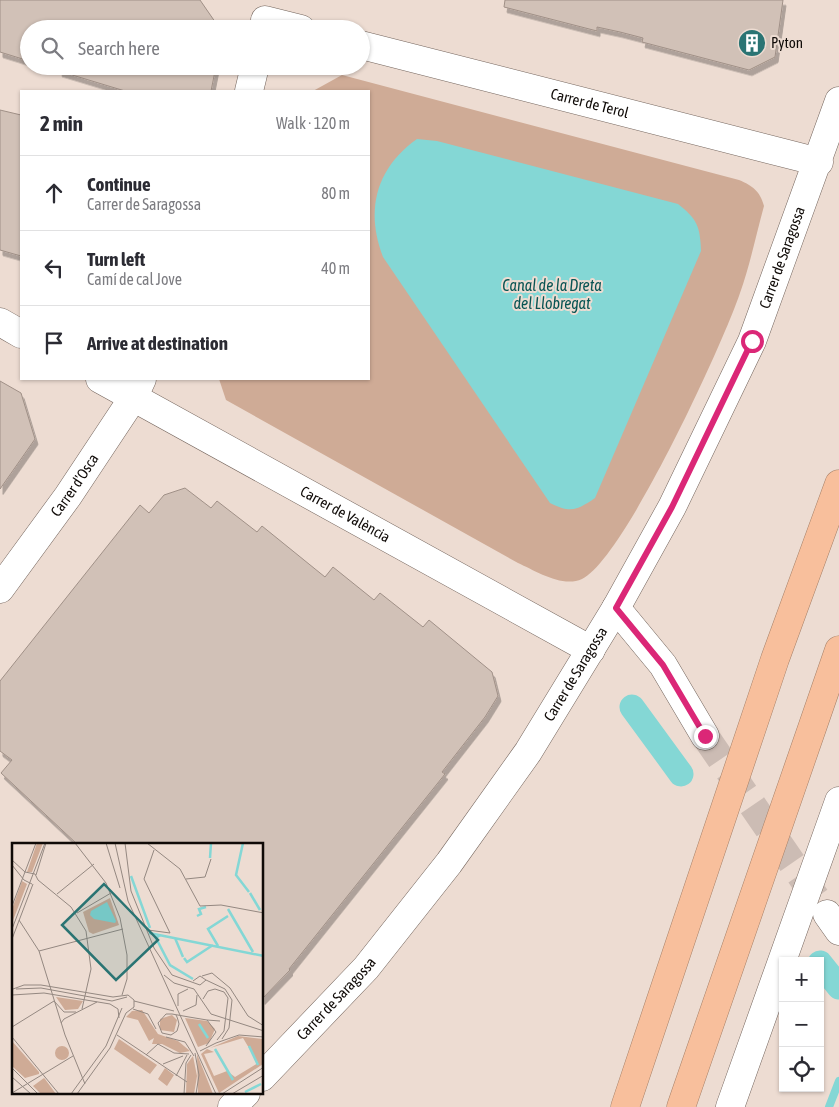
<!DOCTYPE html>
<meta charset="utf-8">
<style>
:root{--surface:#fff;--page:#f2f2f3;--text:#2b2b33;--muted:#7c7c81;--line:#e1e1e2}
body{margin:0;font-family:"Asap Condensed",sans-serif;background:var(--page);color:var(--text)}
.controls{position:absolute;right:15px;bottom:15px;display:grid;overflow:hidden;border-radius:0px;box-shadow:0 1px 4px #0004}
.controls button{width:45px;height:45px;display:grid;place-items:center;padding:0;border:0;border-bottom:1px solid var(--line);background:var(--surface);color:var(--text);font:25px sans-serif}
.stop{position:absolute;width:15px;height:15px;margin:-11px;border:4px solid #db2777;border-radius:50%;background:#fff}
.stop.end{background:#db2777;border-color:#fff;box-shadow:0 1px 5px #0008}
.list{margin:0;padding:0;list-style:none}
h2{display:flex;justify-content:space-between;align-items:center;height:65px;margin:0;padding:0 20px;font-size:21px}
h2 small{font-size:16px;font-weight:400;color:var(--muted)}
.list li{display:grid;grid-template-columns:32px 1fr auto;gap:15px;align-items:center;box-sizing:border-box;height:75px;padding:0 20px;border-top:1px solid var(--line)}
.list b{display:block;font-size:19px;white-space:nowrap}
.list p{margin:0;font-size:16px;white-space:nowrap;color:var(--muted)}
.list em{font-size:16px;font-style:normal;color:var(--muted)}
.icon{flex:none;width:28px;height:28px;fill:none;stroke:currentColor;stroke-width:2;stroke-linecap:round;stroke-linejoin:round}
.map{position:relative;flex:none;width:839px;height:1107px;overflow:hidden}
.search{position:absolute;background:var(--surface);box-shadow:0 1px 4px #0004;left:20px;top:20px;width:350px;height:55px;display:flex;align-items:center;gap:12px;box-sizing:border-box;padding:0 18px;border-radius:28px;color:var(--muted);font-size:19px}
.panel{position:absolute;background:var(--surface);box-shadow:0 1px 4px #0004;left:20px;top:90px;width:350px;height:290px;border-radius:0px}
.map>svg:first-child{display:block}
.green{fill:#cfab96}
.water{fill:#84d7d5}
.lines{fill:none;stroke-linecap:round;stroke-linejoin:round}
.stream{stroke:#84d7d5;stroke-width:8}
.canal{stroke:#84d7d5;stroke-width:25}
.building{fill:#d1c1b7;stroke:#a09087;filter:url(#shadow)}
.street-tunnel{stroke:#ccbcb4;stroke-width:28;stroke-dasharray:28 14;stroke-linecap:butt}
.street-casing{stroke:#74655d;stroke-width:29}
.highway-casing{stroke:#a68068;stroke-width:29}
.street{stroke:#fff;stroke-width:28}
.highway{stroke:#f8bf9c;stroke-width:28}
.route{stroke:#db2777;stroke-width:6}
.labels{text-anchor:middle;stroke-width:4;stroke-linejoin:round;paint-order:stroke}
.poi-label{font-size:15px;fill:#0f0a07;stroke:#eddcd2;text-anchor:start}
.street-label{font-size:15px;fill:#0f0a07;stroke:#eddcd2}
.water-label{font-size:16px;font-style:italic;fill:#085453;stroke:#eddcd2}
.inset-river{fill:none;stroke:#84d7d5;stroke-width:2.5}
.inset-road{fill:none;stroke:#948881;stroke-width:1}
.view{fill:#2a7473;fill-opacity:0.15;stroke:#2a7473;stroke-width:2.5}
.inset-edge{fill:none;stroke:#0f0a07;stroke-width:2.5}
</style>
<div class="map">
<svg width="839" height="1107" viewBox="0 0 839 1107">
<defs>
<filter id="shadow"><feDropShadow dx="3" dy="5.5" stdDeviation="0" flood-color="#0004"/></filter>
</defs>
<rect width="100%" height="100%" fill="#eddcd2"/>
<path class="green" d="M342,75l397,105c14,6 21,11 25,26 -8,29 -14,59 -24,87 -17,51 -116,266 -158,286 -20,9 -46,-8 -64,-16l-292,-163 -7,-21h150v-288h-56z"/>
<path class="water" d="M417,139l20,2 241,63c19,15 22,22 23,47l-106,247c-19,13 -25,15 -45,5l-167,-246c-18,-47 -7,-89 34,-118z"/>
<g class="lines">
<g class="stream">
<path d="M832,978l6,-7"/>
<path d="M829,1107l10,-26"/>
</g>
<g class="canal">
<path d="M632,707l49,67"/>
<path d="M820,963l19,24"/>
</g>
</g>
<g class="building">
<path d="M0,0h200l20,29h-191v32l-29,-9z"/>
<path d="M505,0h278l-8,57 -26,13 -107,-28 1,-4 -23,-6 -23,-5v4l-93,-24z"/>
<path d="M60,66h156l-5,25h-86l-66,-20z"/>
<path d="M0,110l21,5v141l-21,-6z"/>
<path d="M0,381l21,12 14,46 -35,50z"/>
<path d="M185,488l26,20 6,-7 40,31 5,-6 63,51 8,-10 41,33 6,-7 43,34 6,-7 63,52 6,24 -13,21 -43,55 3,2 -156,195 1,1 -28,29v-155h-185l-76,-71 11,-13 -12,-9v-70l140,-176 9,8 15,-18z"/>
</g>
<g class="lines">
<path class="street-tunnel" d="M705,736l122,178"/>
<defs>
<g id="street">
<path d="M265,20l36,9"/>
<path id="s1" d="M361,45l458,117"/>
<path d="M249,91l6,-25"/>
<path d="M0,322l21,12"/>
<path id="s2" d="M100,379l491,271"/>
<path id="s3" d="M0,589l68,-93 65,-98 9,-19"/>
<path d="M616,608l47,57 42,71"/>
<path d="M827,914l12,17"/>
<path id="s4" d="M262,1077l104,-109 83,-105 79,-111 88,-144 56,-101 80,-166 87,-240"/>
<path d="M232,1107l14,-14"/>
<path d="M730,1107l109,-306"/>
</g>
<g id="highway">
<path d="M625,1107l150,-448 64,-175"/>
<path d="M681,1107l158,-457"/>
</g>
</defs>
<use href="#street" class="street-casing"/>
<use href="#highway" class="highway-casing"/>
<use href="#street" class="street"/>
<use href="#highway" class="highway"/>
</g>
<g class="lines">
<path class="route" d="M705,736l-42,-71 -47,-57 56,-101 80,-166"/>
</g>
<defs>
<symbol id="building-disc" viewBox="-11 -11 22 22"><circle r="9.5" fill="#2a7473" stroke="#eddcd2"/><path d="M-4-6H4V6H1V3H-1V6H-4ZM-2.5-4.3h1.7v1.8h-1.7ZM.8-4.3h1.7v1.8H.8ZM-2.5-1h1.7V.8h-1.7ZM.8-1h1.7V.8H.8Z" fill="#fff"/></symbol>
</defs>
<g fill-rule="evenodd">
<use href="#building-disc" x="736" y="27" width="32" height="32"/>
</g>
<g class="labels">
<g class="poi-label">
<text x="771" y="48">Pyton</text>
</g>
<g class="street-label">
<text dy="5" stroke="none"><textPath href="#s1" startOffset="236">Carrer de Terol</textPath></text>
<text dy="5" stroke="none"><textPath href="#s4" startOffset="978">Carrer de Saragossa</textPath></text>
<text dy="5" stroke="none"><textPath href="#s3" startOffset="128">Carrer d'Osca</textPath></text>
<text dy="5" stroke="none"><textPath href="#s2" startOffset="280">Carrer de València</textPath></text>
<text dy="5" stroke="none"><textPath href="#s4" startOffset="512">Carrer de Saragossa</textPath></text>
<text dy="5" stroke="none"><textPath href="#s4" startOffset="108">Carrer de Saragossa</textPath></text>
</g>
<g class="water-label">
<text x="552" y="291">Canal de la Dreta<tspan x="552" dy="18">del Llobregat</tspan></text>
</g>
</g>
<g transform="translate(12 843)">
<rect width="251" height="251" fill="#eddcd2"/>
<path d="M25,0h6l-11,29h-5zM10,38l5,3 -15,39v-14zM98,55l9,27 -26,9 -4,-2 -6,-20zM44,154l27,4 -5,8 -13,1zM130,167l16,24 20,7 12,10 -10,2 -18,-9h-10l2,-6 -5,3 -11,-21 -12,-3 6,-6zM160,172l5,5 -3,12 -14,-2v-11zM173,175l22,3 8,8 -6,14 -11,4zM226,193l25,3v25l-44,29 -18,-39 6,-5 7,3 -10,2 10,22 13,-5 8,6 23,-14 -15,-25 -33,10zM107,196l38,26 -7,9 -36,-25zM0,198l27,31v2l-14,4 -13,-12zM43 210a7 7 0 1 1 14 0a7 7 0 1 1-14 0ZM185,211l16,40h-15zM181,213l4,20 -3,18h-8l1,-30zM153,225l9,7 -7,11 -9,-7zM32,235l1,1 11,15h-15l-8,-8z" fill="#cfab96"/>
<path d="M95,59l9,19 -1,2 -21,-4 -4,-4 1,-4z" fill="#84d7d5"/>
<path class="inset-river" d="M231,0l-7,32 13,17M198,15l1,-15M119,33l19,52M238,50l10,17M216,66l25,43M185,73l4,-2 -2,-5 7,-2M137,90l115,23M148,92l-4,3 14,27 23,14M163,95l8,19M206,103l-10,-17 20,-13M172,115l3,4 26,-17M187,181l9,14M237,203l9,19M203,206l18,31M233,249l16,-8"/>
<path class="inset-road" d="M63,0l31,40 14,35 7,37v24l-5,16M94,0l14,45M103,0l13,58 88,193M113,0l6,48 23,57 18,27 28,10 6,-5 -6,-4 -7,5M135,0l33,26 20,37 21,-1 43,8M0,17l13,12 10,2 3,6M0,22l12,15 8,4M24,32l10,-32M174,36l19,-2 6,-18M26,37l33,27 15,24 5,38 -9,40M45,51l37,-30M0,63l24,-63M65,70l34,-20M7,77l20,31 26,84 20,49M0,86l33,-86M136,87l22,3 -26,-54 10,-29M0,96l21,-55M27,108l84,-22M152,132l10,8 20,6 17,25 53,17M190,133l10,-3 18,15 18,28 16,10M194,137l19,9 7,11 -3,28 -7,11M1,146l11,-4h17l72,12 15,-2 6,5v7l-8,6 -16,35 -33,46M4,146l25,-1 71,13 15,-4M0,152l32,-2 66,11 8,5 1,9M191,156l5,-8 7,-2 9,3 4,6 -4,33 -7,9M122,158l40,10M166,163v-12l10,-5M121,166l15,5 8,15M171,168l13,-6 1,-10M164,172l1,2 1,3 1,4 -2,7 -6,4 -9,-2 -4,-10 8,-9h6l17,3 18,3 13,1M49,180l3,-4 33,-17M0,184l42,-26 10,11h12M105,192l70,47M0,194l47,57M154,194l19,5 9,14M204,200l23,-8 25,2M194,203l10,-14 -9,-12M188,208l16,-8M183,210l4,22 -3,19M134,212l12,-11 16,9 15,1M151,221l20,-8M0,225l26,26M164,233l11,-21M0,234l19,17M0,250l61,-37M59,251l35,-48 16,-38M172,251l2,-31 5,-8M210,251l42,-27M220,251l32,-19"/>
<path class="view" d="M92,41l54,56 -42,40 -54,-55z"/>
<rect width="251" height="251" class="inset-edge"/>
</g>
</svg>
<div class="controls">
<button>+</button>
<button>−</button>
<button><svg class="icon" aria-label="locate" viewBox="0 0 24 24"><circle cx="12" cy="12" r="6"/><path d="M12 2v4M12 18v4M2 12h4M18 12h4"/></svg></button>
</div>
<div class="stop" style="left:752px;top:341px"></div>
<div class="stop end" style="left:705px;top:736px"></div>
<div class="search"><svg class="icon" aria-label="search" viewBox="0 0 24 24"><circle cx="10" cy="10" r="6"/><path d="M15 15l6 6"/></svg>Search here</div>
<section class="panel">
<h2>2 min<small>Walk · 120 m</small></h2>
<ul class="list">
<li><svg class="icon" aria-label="ahead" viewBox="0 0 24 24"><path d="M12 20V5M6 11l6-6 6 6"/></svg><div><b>Continue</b><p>Carrer de Saragossa</p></div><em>80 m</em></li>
<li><svg class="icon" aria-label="left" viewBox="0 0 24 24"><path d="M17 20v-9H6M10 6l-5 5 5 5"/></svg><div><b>Turn left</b><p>Camí de cal Jove</p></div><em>40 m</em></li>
<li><svg class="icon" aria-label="arrive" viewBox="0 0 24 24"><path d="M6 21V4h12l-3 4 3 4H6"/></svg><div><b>Arrive at destination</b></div></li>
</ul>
</section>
</div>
